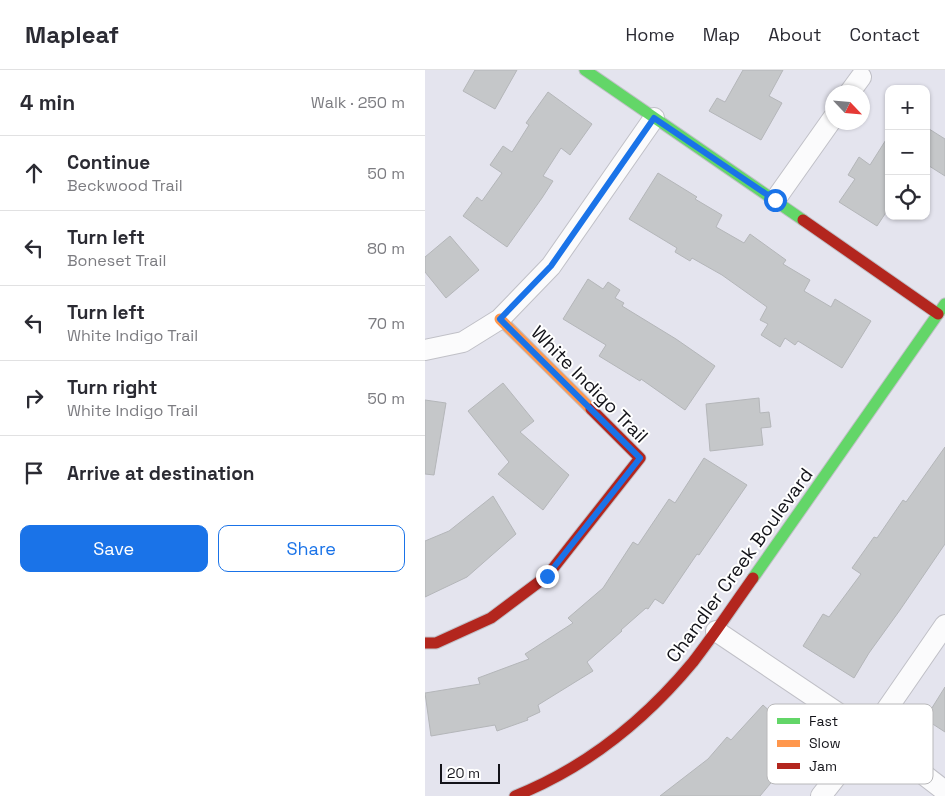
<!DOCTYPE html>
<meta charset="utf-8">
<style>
:root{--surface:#fff;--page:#f7f7f7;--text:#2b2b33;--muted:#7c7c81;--line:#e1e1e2;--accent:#1a73e8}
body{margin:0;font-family:"Space Grotesk",sans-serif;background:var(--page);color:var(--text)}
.controls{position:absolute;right:15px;top:15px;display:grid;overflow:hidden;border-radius:10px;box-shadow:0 1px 4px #0004}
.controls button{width:45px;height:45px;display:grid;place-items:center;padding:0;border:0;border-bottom:1px solid var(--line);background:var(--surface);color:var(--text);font:25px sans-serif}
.compass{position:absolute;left:400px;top:15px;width:45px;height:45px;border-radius:50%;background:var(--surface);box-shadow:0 1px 4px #0004;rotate:116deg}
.scale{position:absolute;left:15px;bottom:12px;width:60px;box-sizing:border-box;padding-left:5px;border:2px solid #131319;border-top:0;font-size:14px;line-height:18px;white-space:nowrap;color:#131319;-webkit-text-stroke:4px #fff;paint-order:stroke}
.stop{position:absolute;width:15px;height:15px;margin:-11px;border:4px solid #1a73e8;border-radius:50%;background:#fff}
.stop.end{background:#1a73e8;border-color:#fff;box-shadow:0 1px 5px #0008}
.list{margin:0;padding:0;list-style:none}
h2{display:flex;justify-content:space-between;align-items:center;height:65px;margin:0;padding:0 20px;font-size:21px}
h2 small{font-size:16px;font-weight:400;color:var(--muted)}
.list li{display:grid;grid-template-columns:32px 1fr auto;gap:15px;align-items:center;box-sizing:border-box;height:75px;padding:0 20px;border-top:1px solid var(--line)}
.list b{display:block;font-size:19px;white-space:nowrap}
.list p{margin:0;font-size:16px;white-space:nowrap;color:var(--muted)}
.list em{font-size:16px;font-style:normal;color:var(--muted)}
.actions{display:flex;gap:10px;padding:15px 20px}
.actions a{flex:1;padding:11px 0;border:1px solid var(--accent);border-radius:10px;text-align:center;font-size:18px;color:var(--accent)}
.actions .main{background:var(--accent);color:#fff}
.icon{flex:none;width:28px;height:28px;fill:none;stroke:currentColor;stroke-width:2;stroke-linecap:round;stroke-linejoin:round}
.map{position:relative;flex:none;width:520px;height:726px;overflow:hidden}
header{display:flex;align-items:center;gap:30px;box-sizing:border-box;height:70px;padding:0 25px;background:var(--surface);border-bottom:1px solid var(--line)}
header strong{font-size:24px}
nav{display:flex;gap:28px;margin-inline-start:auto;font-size:18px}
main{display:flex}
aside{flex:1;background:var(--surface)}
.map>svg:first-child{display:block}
.building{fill:#c5c7c9;stroke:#b4b6b9}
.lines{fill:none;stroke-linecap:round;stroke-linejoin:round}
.street-casing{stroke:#c0c0c7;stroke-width:22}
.fast-casing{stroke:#c0c0c7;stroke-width:13}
.slow-casing{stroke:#c0c0c7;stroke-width:13}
.jam-casing{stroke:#c0c0c7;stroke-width:13}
.street{stroke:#fbfbfc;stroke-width:20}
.fast{stroke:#63d668;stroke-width:11}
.slow{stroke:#ff974d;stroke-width:11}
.jam{stroke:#b3261e;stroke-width:11}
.route{stroke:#1a73e8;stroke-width:6}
.labels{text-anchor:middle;stroke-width:4;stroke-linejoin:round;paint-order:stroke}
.street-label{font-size:19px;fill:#131319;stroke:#fff}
.key{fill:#fff;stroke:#b8b8ba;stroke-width:1}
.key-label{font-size:14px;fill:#131319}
</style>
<header>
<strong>Mapleaf</strong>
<nav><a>Home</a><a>Map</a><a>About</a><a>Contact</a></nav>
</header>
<main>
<aside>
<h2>4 min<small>Walk · 250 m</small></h2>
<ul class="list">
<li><svg class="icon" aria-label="ahead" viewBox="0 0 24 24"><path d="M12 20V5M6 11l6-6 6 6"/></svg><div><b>Continue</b><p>Beckwood Trail</p></div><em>50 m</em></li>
<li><svg class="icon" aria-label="left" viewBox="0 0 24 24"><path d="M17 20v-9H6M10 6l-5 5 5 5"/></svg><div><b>Turn left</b><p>Boneset Trail</p></div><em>80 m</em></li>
<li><svg class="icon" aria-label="left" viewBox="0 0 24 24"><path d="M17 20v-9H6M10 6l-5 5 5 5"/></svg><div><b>Turn left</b><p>White Indigo Trail</p></div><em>70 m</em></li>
<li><svg class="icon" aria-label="right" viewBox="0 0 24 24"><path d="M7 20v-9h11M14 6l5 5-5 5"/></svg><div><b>Turn right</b><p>White Indigo Trail</p></div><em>50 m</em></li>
<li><svg class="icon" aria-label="arrive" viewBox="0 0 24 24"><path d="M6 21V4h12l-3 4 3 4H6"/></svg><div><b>Arrive at destination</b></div></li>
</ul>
<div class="actions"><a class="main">Save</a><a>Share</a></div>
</aside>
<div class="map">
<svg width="520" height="726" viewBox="0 0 520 726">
<rect width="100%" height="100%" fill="#e4e4ee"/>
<g class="building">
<path d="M50,0h42l-22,39 -32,-18z"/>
<path d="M318,0h40l-14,26 13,7 -21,37 -52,-29 8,-13 8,4z"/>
<path d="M123,22l44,32 -22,31 -9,-7 -18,28 10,5 -11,17 -35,49 -44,-31 14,-19 5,4 20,-28 -12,-8 13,-19 9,6 17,-27 -3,-2z"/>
<path d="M501,57l19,12v37l-19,-12z"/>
<path d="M464,65v73l-12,18 -38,-24 16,-23 -7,-4 11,-18 11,8z"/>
<path d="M233,103l39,24 -2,2 27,16 -6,12 28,16 6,-9 36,26 -3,4 27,16 -6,11 27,16 4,-8 36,22 -29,47 -44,-27 -3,4 -10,-7 -5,9 -19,-12 7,-11 -8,-4 7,-13 -45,-32 -30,-17 -2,3 -15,-9 2,-4 -48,-29z"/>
<path d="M25,166l29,34 -33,28 -21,-26v-15z"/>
<path d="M163,209l15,10 5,-7 12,8 -5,8 9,5 -2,3 54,33 39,27 -30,44 -44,-31 -1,2 -41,-25 7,-11 -43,-26z"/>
<path d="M78,313l31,38 -14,11 49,43 -26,35 -45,-36 11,-12 -41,-51z"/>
<path d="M334,328l1,15 9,-1 2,15 -10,1 2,17 -53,6 -4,-47z"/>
<path d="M0,330l21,3 -12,72 -9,-1z"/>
<path d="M520,377v97l-45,66 -31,43 -15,25 -51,-32 20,-32 6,3 32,-43 -9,-6 22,-31 3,1 26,-38 3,2z"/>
<path d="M279,388l43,27 -48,70 -2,-1 -34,50 -8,-5 -7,10 -2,-1 -25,22 1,1 -35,31 6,9 -55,34 2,7 -13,6 1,2 -31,11 -2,-6 -64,11 -6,-43 55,-9 -2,-6 51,-19 -4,-5 48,-31 -5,-5 35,-30 30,-46 5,3 31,-46 6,4z"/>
<path d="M68,426l23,38 -49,43 -42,20v-56l24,-10z"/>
<path d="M520,617v45l-20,-13z"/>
<path d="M338,635l42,38 -31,34 1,1 -15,18h-100l48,-37 19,-22 4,3z"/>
</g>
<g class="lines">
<defs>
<g id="street">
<path d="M425,22l11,-15"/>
<path d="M350,130l58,-82"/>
<path d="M0,280l38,-8 37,-23 51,-53 103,-148"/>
<path d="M291,561l168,113 61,47"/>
<path d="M396,726l48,-61 76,-110"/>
</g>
<g id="fast">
<path d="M160,0l218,150"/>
<path d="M328,508l192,-274"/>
</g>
<path id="slow" d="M75,249l91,90"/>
<g id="jam">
<path d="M378,150l135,94"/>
<path d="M0,573h11l55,-25 56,-42 93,-118 -49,-49"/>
<path d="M90,726c70,-28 130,-76 178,-134 21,-27 40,-56 60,-84"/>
</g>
</defs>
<use href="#street" class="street-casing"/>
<use href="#fast" class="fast-casing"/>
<use href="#slow" class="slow-casing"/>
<use href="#jam" class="jam-casing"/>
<use href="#street" class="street"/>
<use href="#fast" class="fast"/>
<use href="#slow" class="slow"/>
<use href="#jam" class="jam"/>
</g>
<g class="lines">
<path class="route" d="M122,506l93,-118 -140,-139 51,-53 103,-148 121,82"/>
</g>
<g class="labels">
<g class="street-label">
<text transform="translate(165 314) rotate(45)" y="7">White Indigo Trail</text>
<text transform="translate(314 495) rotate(-54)" y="7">Chandler Creek Boulevard</text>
</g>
</g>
<rect x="342" y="634" width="166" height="80" rx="8" class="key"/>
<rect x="352" y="648" width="23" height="6" fill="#63d668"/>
<rect x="352" y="670" width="23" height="7" fill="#ff974d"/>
<rect x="352" y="693" width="23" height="6" fill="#b3261e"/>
<g class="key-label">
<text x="384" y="656">Fast</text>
<text x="384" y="678">Slow</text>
<text x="384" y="701">Jam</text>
</g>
</svg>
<div class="controls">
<button>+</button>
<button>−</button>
<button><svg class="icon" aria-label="locate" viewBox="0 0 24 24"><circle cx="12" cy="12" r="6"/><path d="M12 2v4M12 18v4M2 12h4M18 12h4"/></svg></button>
</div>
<svg class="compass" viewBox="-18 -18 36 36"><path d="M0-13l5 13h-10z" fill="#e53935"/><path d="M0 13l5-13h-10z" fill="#7c7c81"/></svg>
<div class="scale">20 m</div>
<div class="stop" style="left:350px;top:130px"></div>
<div class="stop end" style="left:122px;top:506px"></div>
</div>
</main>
